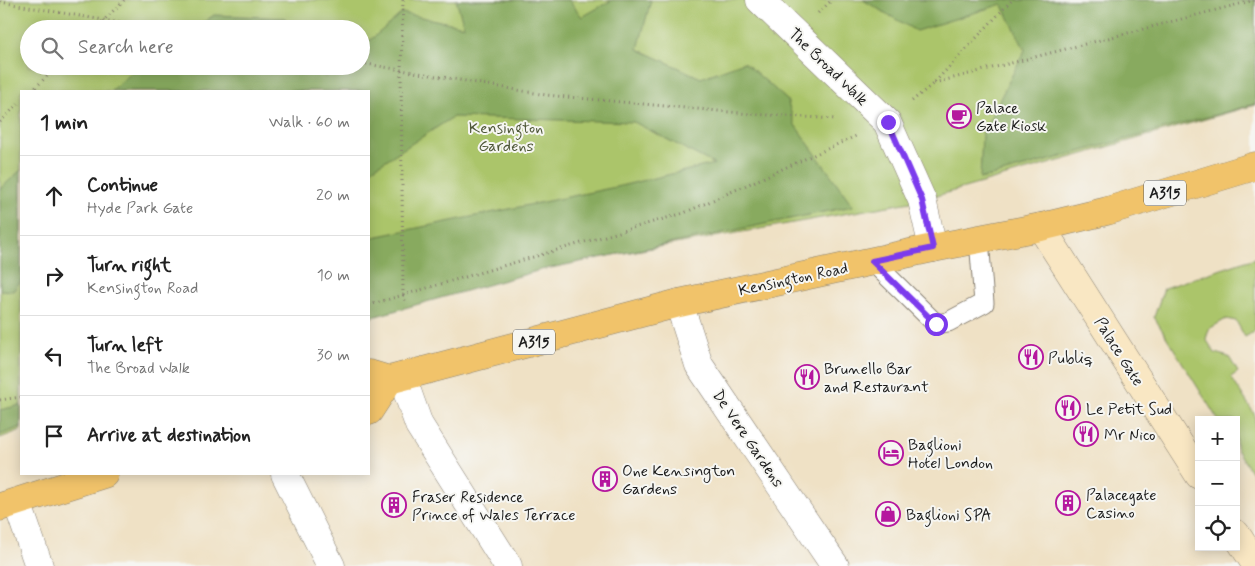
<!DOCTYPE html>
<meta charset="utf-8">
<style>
:root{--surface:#fff;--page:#f6f6f6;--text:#222;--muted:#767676;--line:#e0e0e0}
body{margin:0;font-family:Mynerve,sans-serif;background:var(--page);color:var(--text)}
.controls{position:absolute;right:15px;bottom:15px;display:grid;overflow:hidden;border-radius:0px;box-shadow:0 2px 12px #0003}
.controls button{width:45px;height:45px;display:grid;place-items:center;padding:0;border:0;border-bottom:1px solid var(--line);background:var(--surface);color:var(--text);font:25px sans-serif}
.stop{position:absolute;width:15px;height:15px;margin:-11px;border:4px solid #7c3aed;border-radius:50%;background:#fff}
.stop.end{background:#7c3aed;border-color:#fff;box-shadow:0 1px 5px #0008}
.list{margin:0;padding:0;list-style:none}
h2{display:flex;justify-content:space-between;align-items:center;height:65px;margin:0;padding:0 20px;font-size:21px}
h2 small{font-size:16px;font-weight:400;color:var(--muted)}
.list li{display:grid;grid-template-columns:32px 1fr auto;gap:15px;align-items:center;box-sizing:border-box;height:80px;padding:0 20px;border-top:1px solid var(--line)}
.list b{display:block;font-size:19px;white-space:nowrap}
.list p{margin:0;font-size:16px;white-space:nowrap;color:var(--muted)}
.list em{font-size:16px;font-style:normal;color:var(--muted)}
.icon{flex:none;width:28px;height:28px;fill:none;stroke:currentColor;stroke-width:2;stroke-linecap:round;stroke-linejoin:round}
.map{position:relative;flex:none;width:1255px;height:566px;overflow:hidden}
.search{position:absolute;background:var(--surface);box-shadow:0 2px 12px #0003;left:20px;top:20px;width:350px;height:55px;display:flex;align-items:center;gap:12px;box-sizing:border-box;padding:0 18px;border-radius:28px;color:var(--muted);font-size:19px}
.panel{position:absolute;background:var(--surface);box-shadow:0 2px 12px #0003;left:20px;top:90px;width:350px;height:385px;border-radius:0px}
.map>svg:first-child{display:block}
.green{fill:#abc56b;stroke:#647044;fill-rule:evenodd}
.forest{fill:#88aa5f;stroke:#52633e}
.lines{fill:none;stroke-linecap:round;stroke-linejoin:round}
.lane-casing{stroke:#867e70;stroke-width:21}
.street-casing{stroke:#867e70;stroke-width:29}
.secondary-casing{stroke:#867e70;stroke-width:29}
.primary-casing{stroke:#867e70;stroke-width:29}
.path{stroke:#867e70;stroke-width:3;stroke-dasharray:1 4;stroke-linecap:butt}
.lane{stroke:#fff;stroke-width:19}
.street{stroke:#fff;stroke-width:28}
.secondary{stroke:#f9e7c3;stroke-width:28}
.primary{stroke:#f1c36a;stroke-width:28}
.route{stroke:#7c3aed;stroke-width:6}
.labels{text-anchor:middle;stroke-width:4;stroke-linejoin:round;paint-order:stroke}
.shield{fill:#f6f6f2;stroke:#5d5d5c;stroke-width:1}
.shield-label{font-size:15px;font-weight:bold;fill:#1c1c1c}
.street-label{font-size:16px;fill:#1c1c1c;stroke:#f6f6f2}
.poi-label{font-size:16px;fill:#1c1c1c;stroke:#f6f6f2;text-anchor:start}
.park-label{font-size:16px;fill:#4e5738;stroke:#f6f6f2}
</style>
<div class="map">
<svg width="1255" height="566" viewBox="0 0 1255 566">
<rect width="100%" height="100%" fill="#f6f6f2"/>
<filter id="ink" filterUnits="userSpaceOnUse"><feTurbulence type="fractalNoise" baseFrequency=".02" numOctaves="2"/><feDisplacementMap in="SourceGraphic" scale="10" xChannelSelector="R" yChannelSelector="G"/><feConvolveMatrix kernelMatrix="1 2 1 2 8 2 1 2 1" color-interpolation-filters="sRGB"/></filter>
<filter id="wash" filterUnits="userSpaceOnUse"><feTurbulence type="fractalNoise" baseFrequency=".0096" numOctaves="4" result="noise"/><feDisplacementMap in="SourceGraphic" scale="20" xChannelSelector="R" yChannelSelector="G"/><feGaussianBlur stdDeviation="1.12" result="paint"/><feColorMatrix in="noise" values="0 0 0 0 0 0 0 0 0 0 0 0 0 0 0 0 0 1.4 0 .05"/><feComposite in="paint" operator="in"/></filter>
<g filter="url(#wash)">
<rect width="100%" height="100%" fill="#efe1c5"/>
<g class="green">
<path d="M0,0h1255v105l-333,95 -376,67 -177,49v-225h-348v339l-21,8zM29,29h332v37h-332z"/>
<path d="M1255,258v73l-10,6 -9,-16 -10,-2 -17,10 -3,10 9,14 14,4 9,15 -7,5 24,38v63l-19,-30v-28h-18l-64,-103 10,-29z"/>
</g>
<g class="forest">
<path d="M456,0h113l13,17 30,-17h39l-13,49 63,29 43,-16 43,38 8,25 58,81 -312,64 -172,48v-80l247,-51 98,-23 -80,-42 -181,-5 -84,54v-80h-259l30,-25h177l8,12 14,-12h22v-18l41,-35 62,13z"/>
<path d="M863,0h392v104l-275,75 2,-45 43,-84 -23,-46 -86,27z"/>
<path d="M214,15l71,3 7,11h-98z"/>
<path d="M21,170v111l-8,10 -13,-1v-101z"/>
<path d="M21,405v22l-21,8v-25z"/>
</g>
</g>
<g filter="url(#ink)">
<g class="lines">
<defs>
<path id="lane" d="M872,261l64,63 12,-2 36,-19 -5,-64"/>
<g id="street">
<path d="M760,0l127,122 35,78 11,48"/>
<path d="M679,303l20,62 136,201"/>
<path d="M402,377l17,48 89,141"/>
<path d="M285,474l46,92"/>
<path d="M17,502l22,64"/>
</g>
<g id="secondary">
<path d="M1041,227l158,248"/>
<path d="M1236,534l19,29"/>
</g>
<g id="primary">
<path d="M369,374l20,6 290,-77 254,-55 108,-21 66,-16 148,-45"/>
<path d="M369,411l20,-31"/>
<path d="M0,507l104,-33"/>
</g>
</defs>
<use href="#lane" class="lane-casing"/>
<use href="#street" class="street-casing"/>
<use href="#secondary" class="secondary-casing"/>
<use href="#primary" class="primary-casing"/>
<g class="path">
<path d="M403,0l-2,70 2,224 3,10"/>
<path d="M0,2l155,27"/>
<path d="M818,13l14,-13"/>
<path d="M95,29l29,-29"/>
<path d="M361,63l185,32 205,19 86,5"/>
<path d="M934,83l321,-83"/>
<path d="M32,91l25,-25"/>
<path d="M912,101l22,-18 78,-83"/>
<path d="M0,122l21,-21"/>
<path d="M369,305l315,-92 172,-77"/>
<path d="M0,400l21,-3"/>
</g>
<use href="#lane" class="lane"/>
<use href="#street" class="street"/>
<use href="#secondary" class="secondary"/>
<use href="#primary" class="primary"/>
</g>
</g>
<g class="lines" filter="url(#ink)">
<path class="route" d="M888,122l34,78 11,48 -61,13 64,63"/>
</g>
<defs>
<symbol id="cafe-ring" viewBox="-11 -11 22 22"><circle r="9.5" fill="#f6f6f2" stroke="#b5179e" stroke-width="1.5"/><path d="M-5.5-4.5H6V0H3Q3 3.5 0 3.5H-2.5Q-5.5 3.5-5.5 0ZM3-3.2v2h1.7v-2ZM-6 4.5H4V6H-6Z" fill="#b5179e"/></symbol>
<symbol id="restaurant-ring" viewBox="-11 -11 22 22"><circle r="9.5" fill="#f6f6f2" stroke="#b5179e" stroke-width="1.5"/><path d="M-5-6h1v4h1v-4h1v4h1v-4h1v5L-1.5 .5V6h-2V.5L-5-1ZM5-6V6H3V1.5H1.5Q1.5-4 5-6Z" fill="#b5179e"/></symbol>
<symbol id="hotel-ring" viewBox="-11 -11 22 22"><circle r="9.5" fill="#f6f6f2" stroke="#b5179e" stroke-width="1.5"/><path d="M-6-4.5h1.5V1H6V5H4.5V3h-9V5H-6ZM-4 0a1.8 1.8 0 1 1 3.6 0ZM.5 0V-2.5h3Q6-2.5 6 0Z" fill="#b5179e"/></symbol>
<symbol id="building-ring" viewBox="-11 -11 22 22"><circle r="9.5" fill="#f6f6f2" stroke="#b5179e" stroke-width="1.5"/><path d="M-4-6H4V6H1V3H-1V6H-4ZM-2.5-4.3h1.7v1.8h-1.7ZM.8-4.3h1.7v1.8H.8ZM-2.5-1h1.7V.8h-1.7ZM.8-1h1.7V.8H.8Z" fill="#b5179e"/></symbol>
<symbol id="shop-ring" viewBox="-11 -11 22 22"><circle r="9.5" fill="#f6f6f2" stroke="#b5179e" stroke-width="1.5"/><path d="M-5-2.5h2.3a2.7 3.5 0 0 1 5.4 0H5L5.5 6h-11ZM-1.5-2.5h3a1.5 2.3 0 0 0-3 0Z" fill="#b5179e"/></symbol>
</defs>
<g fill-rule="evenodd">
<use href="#cafe-ring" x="945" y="102" width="28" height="28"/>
<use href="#restaurant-ring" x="1017" y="343" width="28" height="28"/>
<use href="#restaurant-ring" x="793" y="363" width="28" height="28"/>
<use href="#restaurant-ring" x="1054" y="394" width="28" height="28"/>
<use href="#restaurant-ring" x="1072" y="420" width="28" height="28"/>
<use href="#hotel-ring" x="877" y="439" width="28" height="28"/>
<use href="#building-ring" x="591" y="465" width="28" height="28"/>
<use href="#building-ring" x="1054" y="489" width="28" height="28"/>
<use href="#building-ring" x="380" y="491" width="28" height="28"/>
<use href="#shop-ring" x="874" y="500" width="28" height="28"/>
</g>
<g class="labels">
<g class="shield">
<rect x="1144" y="180.5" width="42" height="25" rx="4"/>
<rect x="513" y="329.5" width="42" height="25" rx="4"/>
</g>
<g class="shield-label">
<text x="1165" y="198">A315</text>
<text x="534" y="347">A315</text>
</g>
<g class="street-label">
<text transform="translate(829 66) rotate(44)" y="6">The Broad Walk</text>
<text transform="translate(793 278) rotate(-12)" y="6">Kensington Road</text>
<text transform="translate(1120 351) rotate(58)" y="6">Palace Gate</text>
<text transform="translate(749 438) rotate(56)" y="6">De Vere Gardens</text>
</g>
<g class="poi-label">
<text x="976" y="113">Palace<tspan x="976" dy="18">Gate Kiosk</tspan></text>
<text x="1048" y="363">Publiq</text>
<text x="824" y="374">Brunello Bar<tspan x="824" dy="18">and Restaurant</tspan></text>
<text x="1086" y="414">Le Petit Sud</text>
<text x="1104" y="440">Mr Nico</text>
<text x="908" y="450">Baglioni<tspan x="908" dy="18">Hotel London</tspan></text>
<text x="622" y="476">One Kensington<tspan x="622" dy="18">Gardens</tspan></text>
<text x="1086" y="500">Palacegate<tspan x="1086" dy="18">Casino</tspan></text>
<text x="412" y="502">Fraser Residence<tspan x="412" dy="18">Prince of Wales Terrace</tspan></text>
<text x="906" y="520">Baglioni SPA</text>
</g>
<g class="park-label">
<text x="506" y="133">Kensington<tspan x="506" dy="18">Gardens</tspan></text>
</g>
</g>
</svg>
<div class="controls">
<button>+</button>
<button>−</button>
<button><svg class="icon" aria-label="locate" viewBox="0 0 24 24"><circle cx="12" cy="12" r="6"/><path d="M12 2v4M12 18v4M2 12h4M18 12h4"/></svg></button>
</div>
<div class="stop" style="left:936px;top:324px"></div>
<div class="stop end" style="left:888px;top:122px"></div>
<div class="search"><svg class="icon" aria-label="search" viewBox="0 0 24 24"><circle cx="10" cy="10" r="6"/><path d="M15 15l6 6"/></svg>Search here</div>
<section class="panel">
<h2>1 min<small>Walk · 60 m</small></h2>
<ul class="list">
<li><svg class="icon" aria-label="ahead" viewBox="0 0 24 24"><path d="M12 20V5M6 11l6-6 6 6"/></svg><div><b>Continue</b><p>Hyde Park Gate</p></div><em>20 m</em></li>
<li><svg class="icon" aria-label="right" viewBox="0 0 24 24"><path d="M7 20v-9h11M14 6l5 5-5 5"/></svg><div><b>Turn right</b><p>Kensington Road</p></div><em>10 m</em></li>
<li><svg class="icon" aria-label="left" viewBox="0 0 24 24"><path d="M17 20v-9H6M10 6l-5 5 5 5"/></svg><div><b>Turn left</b><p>The Broad Walk</p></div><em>30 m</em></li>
<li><svg class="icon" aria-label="arrive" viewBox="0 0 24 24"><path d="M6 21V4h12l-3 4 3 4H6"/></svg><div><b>Arrive at destination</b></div></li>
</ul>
</section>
</div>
